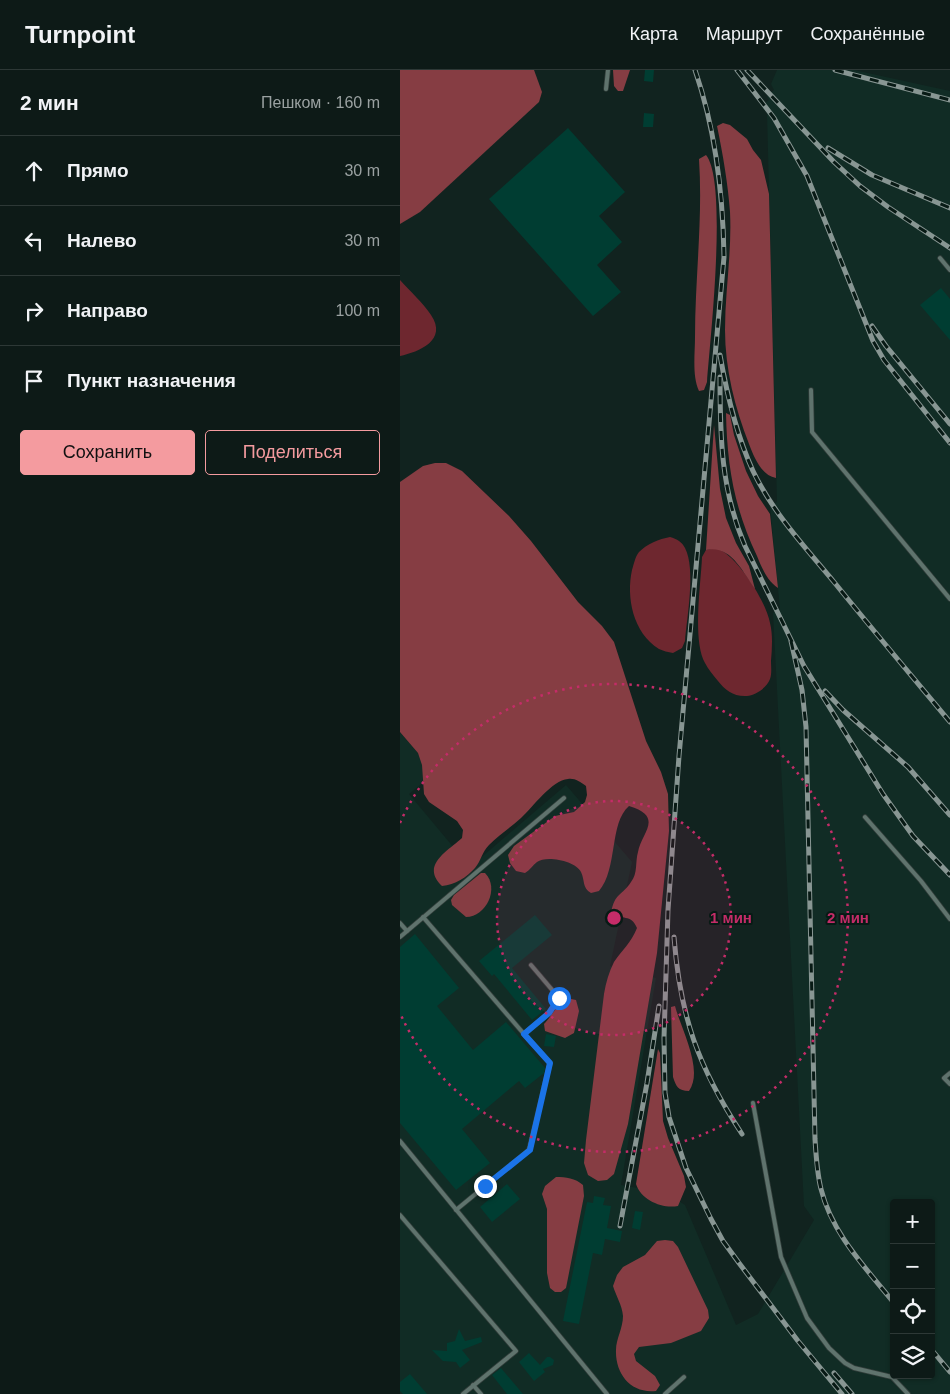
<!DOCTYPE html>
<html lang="ru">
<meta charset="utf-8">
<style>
:root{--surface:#0d1a17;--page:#162320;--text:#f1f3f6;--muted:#9aa1a1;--line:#2d3836;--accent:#f49b9f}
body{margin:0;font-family:Helvetica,sans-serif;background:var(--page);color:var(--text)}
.controls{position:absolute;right:15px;bottom:15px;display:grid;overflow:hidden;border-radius:5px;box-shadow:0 1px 4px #0004}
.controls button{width:45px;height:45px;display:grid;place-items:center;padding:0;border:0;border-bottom:1px solid var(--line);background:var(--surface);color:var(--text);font:25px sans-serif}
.stop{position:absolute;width:15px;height:15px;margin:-11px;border:4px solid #1a73e8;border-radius:50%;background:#fff}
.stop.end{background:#1a73e8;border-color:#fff;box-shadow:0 1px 5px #0008}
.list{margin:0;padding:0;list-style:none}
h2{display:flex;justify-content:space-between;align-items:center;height:65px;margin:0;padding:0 20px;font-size:21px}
h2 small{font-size:16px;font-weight:400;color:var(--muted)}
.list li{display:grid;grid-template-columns:32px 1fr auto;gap:15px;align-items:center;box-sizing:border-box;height:70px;padding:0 20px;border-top:1px solid var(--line)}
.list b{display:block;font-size:19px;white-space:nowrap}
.list em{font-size:16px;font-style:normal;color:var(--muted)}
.actions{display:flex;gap:10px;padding:15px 20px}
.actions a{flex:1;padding:11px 0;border:1px solid var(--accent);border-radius:5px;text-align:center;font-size:18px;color:var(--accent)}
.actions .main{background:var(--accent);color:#111}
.icon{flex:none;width:28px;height:28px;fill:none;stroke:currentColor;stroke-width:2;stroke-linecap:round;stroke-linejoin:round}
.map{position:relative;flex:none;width:550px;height:1324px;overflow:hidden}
header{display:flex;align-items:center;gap:30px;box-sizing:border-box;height:70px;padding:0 25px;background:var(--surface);border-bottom:1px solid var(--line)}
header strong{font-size:24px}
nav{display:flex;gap:28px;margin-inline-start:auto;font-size:18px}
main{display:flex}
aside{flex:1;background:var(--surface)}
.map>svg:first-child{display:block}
.built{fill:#112c25;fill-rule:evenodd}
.green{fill:#6e272f}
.forest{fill:#863d43}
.building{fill:#003d32}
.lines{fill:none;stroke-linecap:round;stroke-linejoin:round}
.service-casing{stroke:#323e3b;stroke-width:5.5}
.service{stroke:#5f736d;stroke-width:4}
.rail-casing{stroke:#889693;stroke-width:5}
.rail{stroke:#081a15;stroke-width:3;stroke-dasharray:9;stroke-linecap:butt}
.route{stroke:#1a73e8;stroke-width:6}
.ring{fill:none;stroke:#c42c68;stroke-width:2.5;stroke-dasharray:2.5 5}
.centre{fill:#c42c68;stroke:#081a15;stroke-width:2.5}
.ring-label{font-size:15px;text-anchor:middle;font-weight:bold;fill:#c42c68;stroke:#081a15;stroke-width:4;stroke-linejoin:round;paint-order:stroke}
</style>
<header>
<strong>Turnpoint</strong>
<nav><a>Карта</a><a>Маршрут</a><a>Сохранённые</a></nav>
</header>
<main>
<aside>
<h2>2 мин<small>Пешком · 160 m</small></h2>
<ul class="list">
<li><svg class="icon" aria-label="ahead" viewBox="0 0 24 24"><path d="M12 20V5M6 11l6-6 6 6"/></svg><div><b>Прямо</b></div><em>30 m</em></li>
<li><svg class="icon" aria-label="left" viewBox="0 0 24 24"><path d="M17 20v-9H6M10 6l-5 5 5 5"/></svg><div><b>Налево</b></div><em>30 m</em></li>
<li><svg class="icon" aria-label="right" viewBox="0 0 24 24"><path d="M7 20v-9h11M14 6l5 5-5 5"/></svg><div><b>Направо</b></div><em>100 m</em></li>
<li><svg class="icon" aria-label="arrive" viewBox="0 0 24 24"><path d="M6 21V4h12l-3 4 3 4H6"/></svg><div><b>Пункт назначения</b></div></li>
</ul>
<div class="actions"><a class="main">Сохранить</a><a>Поделиться</a></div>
</aside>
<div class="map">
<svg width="550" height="1324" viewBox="0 0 550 1324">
<rect width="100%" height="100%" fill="#11231f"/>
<path class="built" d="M377,0h77l96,21v1303h-550v-662l35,41 -26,21 61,73 96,-82 66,77 -22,104 46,12 -35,207 45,8 19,12 51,120 22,-11 56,-94 -10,-14 -31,-593 7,-4 -10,-104 7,-3 -10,-389 -6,-7 8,-6 -2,-4 7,-6 -3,-6zM494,1133h37v172h-37z"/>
<g class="green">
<path d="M0,210c10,11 23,23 31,35 17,25 -12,37 -31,41z"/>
<path d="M270,467c7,2 12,5 15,11 11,21 2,69 0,93l-3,7 -9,5c-5,-1 -10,-2 -14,-4 -26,-16 -33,-52 -27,-79 2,-6 3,-13 7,-18 8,-8 20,-13 31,-15z"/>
<path d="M316,478c21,7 50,53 54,75 3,12 2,25 1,38 0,5 1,13 -1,18 -3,9 -15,16 -23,17 -13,1 -22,-6 -29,-15 -5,-6 -10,-12 -13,-18 -13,-23 -4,-80 -3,-106l4,-7z"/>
</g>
<g class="forest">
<path d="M0,0h134l8,22 -3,10 -119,110 -20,12z"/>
<path d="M213,0h17l-7,21h-5l-4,-5z"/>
<path d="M323,53l7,2 17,14 6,11 8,10 8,34 7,284c-15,-3 -22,-21 -27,-34 -14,-36 -24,-75 -24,-114 0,-39 7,-78 5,-118 -2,-28 -7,-57 -13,-86z"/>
<path d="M306,85c22,27 4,186 1,227l-3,8 -5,1c-7,-15 -4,-37 -4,-54 0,-59 8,-118 4,-178z"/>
<path d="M326,343l4,2 4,20 12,36 12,25 12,18 8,74c-11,-7 -16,-20 -21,-32 -23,-48 -30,-91 -31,-143z"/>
<path d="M314,355l6,64 6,29 10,25 13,23 6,23c-13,-18 -24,-44 -49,-39z"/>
<path d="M35,393h11l16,8 47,45 22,25 47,61 24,24 12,16 32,99 15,31 7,22 1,37 -12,122 -29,171 -14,50 -7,6 -9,1 -10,-6 -4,-12 2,-23 18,-146c2,-12 5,-22 10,-32 8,-12 17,-19 23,-34 -6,-15 -15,-7 -26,-15 4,-21 11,-17 20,-31 7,-9 4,-20 7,-30 3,-19 27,-35 -9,-46 -20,17 -11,63 -30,85l-8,2c-9,-5 -6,-13 -10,-21 -5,-11 -35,-17 -44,-10 -4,3 -7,8 -12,11l-9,-2 -6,-8 -2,-8 6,-9 41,-30 19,-4 11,-10 2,-7 -1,-9c-6,-4 -11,-8 -18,-7 -16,1 -35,28 -47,39 -10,9 -22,17 -32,27 -7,7 -8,16 -14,23 -8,9 -20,17 -33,18 -22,-21 6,-35 20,-48l1,-8 -6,-9 -28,-19 -5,-8 -2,-29 -4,-12 -18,-21v-250l23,-16z"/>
<path d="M81,803h4c15,15 1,44 -19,44l-14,-12 -1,-5 3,-5z"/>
<path d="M171,929l5,1 3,11 -5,22 -9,5 -20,-7 -1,-7c8,-8 15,-24 27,-25z"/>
<path d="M275,936c6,23 29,64 14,85 -11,0 -13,-5 -16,-14l-2,-70z"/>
<path d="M258,979l2,4 3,68 5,17 16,38 2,11 -8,19c-16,3 -37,-6 -42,-22z"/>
<path d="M156,1107c10,0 19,1 27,8l1,11 -16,82 -2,10 -5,4h-6l-5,-4 -3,-15v-64l-5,-15 3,-8z"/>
<path d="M265,1170l8,1 5,6 30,63 1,8 -8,13 -30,12 -32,4 -5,7 2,7 19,15 5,9 -4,6c-25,3 -41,-17 -40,-41 0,-11 7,-22 7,-34 -1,-11 -7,-20 -10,-30l4,-11 6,-8 22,-12 12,-14z"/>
</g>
<g class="building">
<path d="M245,0h9l-1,12 -9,-1z"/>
<path d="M244,43l10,1 -1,13h-10z"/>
<path d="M168,58l57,64 -26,24 23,26 -25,23 24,27 -28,24 -104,-117z"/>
<path d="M541,218l9,11v41l-30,-35z"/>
<path d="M135,845l17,20 -40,33 34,41 -14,11 -38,-46 -2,2 -13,-15z"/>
<path d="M15,864l44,54 -22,18 36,44 33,-28 39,46 -1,5 -19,15 -6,-7 -57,48 28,34 -34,27 -56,-67v-176z"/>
<path d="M146,964l10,2 -2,11 -10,-1z"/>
<path d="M107,1114l13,15 -28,23 -12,-15z"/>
<path d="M194,1126l11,2 -2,7 8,1 -4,22 15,3 -2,11 -15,-3 -3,16 -9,-2 -14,71 -16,-3 24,-119 6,1z"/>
<path d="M235,1141l8,1 -3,18 -8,-2z"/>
<path d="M59,1259l6,12 16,-4 1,5 -20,8 8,10 -10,8 -4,-6 -13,-1 -11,-11 15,1v-8l8,-2z"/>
<path d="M129,1283l11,12 7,-8h3l4,3 -1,5 -10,4 2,3 -11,9 -15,-19z"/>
<path d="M101,1298l22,26h-16l-15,-19z"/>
<path d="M10,1304l17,20h-24l-3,-3v-9z"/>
</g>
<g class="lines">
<defs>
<g id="service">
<path d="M206,19l2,-19"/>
<path d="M540,188l10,12"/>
<path d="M411,320l1,42 138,167"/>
<path d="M465,747l56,64 29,38"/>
<path d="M23,847l101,117 25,-21 10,-15 -28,-33"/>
<path d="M0,853l7,8"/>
<path d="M0,867l164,-139"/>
<path d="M550,1003l-6,5 6,6"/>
<path d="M353,1033l28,154 26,61 22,30 16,15 9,5 38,9 16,17"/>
<path d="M0,1071l207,253"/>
<path d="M56,1140l73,-60 21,-87 -26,-29"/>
<path d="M0,1145l116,136 -53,43"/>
<path d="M73,1315l8,9"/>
<path d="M265,1324l19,-17"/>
</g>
</defs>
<use href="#service" class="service-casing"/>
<use href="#service" class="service"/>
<defs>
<g id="rail">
<path d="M295,0c21,61 28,123 29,187l-45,499 -11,154 -4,128 1,55 4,24 17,51 25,51 12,22 16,22 59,78 44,53"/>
<path d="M337,0l37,48 33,58 66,165 11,19 66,83"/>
<path d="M347,0l87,92 26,24 28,21 62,41"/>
<path d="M435,0l115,30"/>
<path d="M428,78l44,27 78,33"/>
<path d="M472,256l14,20 64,78"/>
<path d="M320,285c7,40 16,79 33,116 20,42 52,76 81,111 38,47 77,93 116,140"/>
<path d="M320,307c0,60 1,113 25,169l59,120 79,128 30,42 37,39"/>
<path d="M391,571l11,49 4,37 9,412c1,17 2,34 6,50 11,45 45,79 73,114"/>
<path d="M425,621l18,19 65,57 42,48"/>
<path d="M274,867c6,79 24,130 68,197"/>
<path d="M220,1156l27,-143 12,-77"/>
<path d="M531,1279l19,23"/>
<path d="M434,1303l18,21"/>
</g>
</defs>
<use href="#rail" class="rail-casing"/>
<use href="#rail" class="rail"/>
</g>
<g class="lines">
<path class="route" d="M85,1116l45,-36 20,-87 -26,-29 25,-21 10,-15"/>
</g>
<circle cx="214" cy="848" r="117" fill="#c42c68" fill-opacity=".12"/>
<g class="ring">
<circle cx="214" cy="848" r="117"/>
<path d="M0 753A234 234 0 1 1 0 943"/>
</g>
<circle cx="214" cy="848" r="8" class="centre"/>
<g class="ring-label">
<text x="331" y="853">1 мин</text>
<text x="448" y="853">2 мин</text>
</g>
</svg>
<div class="controls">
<button>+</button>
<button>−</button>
<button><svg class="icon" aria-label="locate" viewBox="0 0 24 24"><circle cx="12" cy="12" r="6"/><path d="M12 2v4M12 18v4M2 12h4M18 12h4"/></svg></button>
<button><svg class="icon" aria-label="layers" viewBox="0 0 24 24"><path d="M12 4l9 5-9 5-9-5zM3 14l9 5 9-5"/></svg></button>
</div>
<div class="stop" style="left:159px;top:928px"></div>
<div class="stop end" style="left:85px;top:1116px"></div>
</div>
</main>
